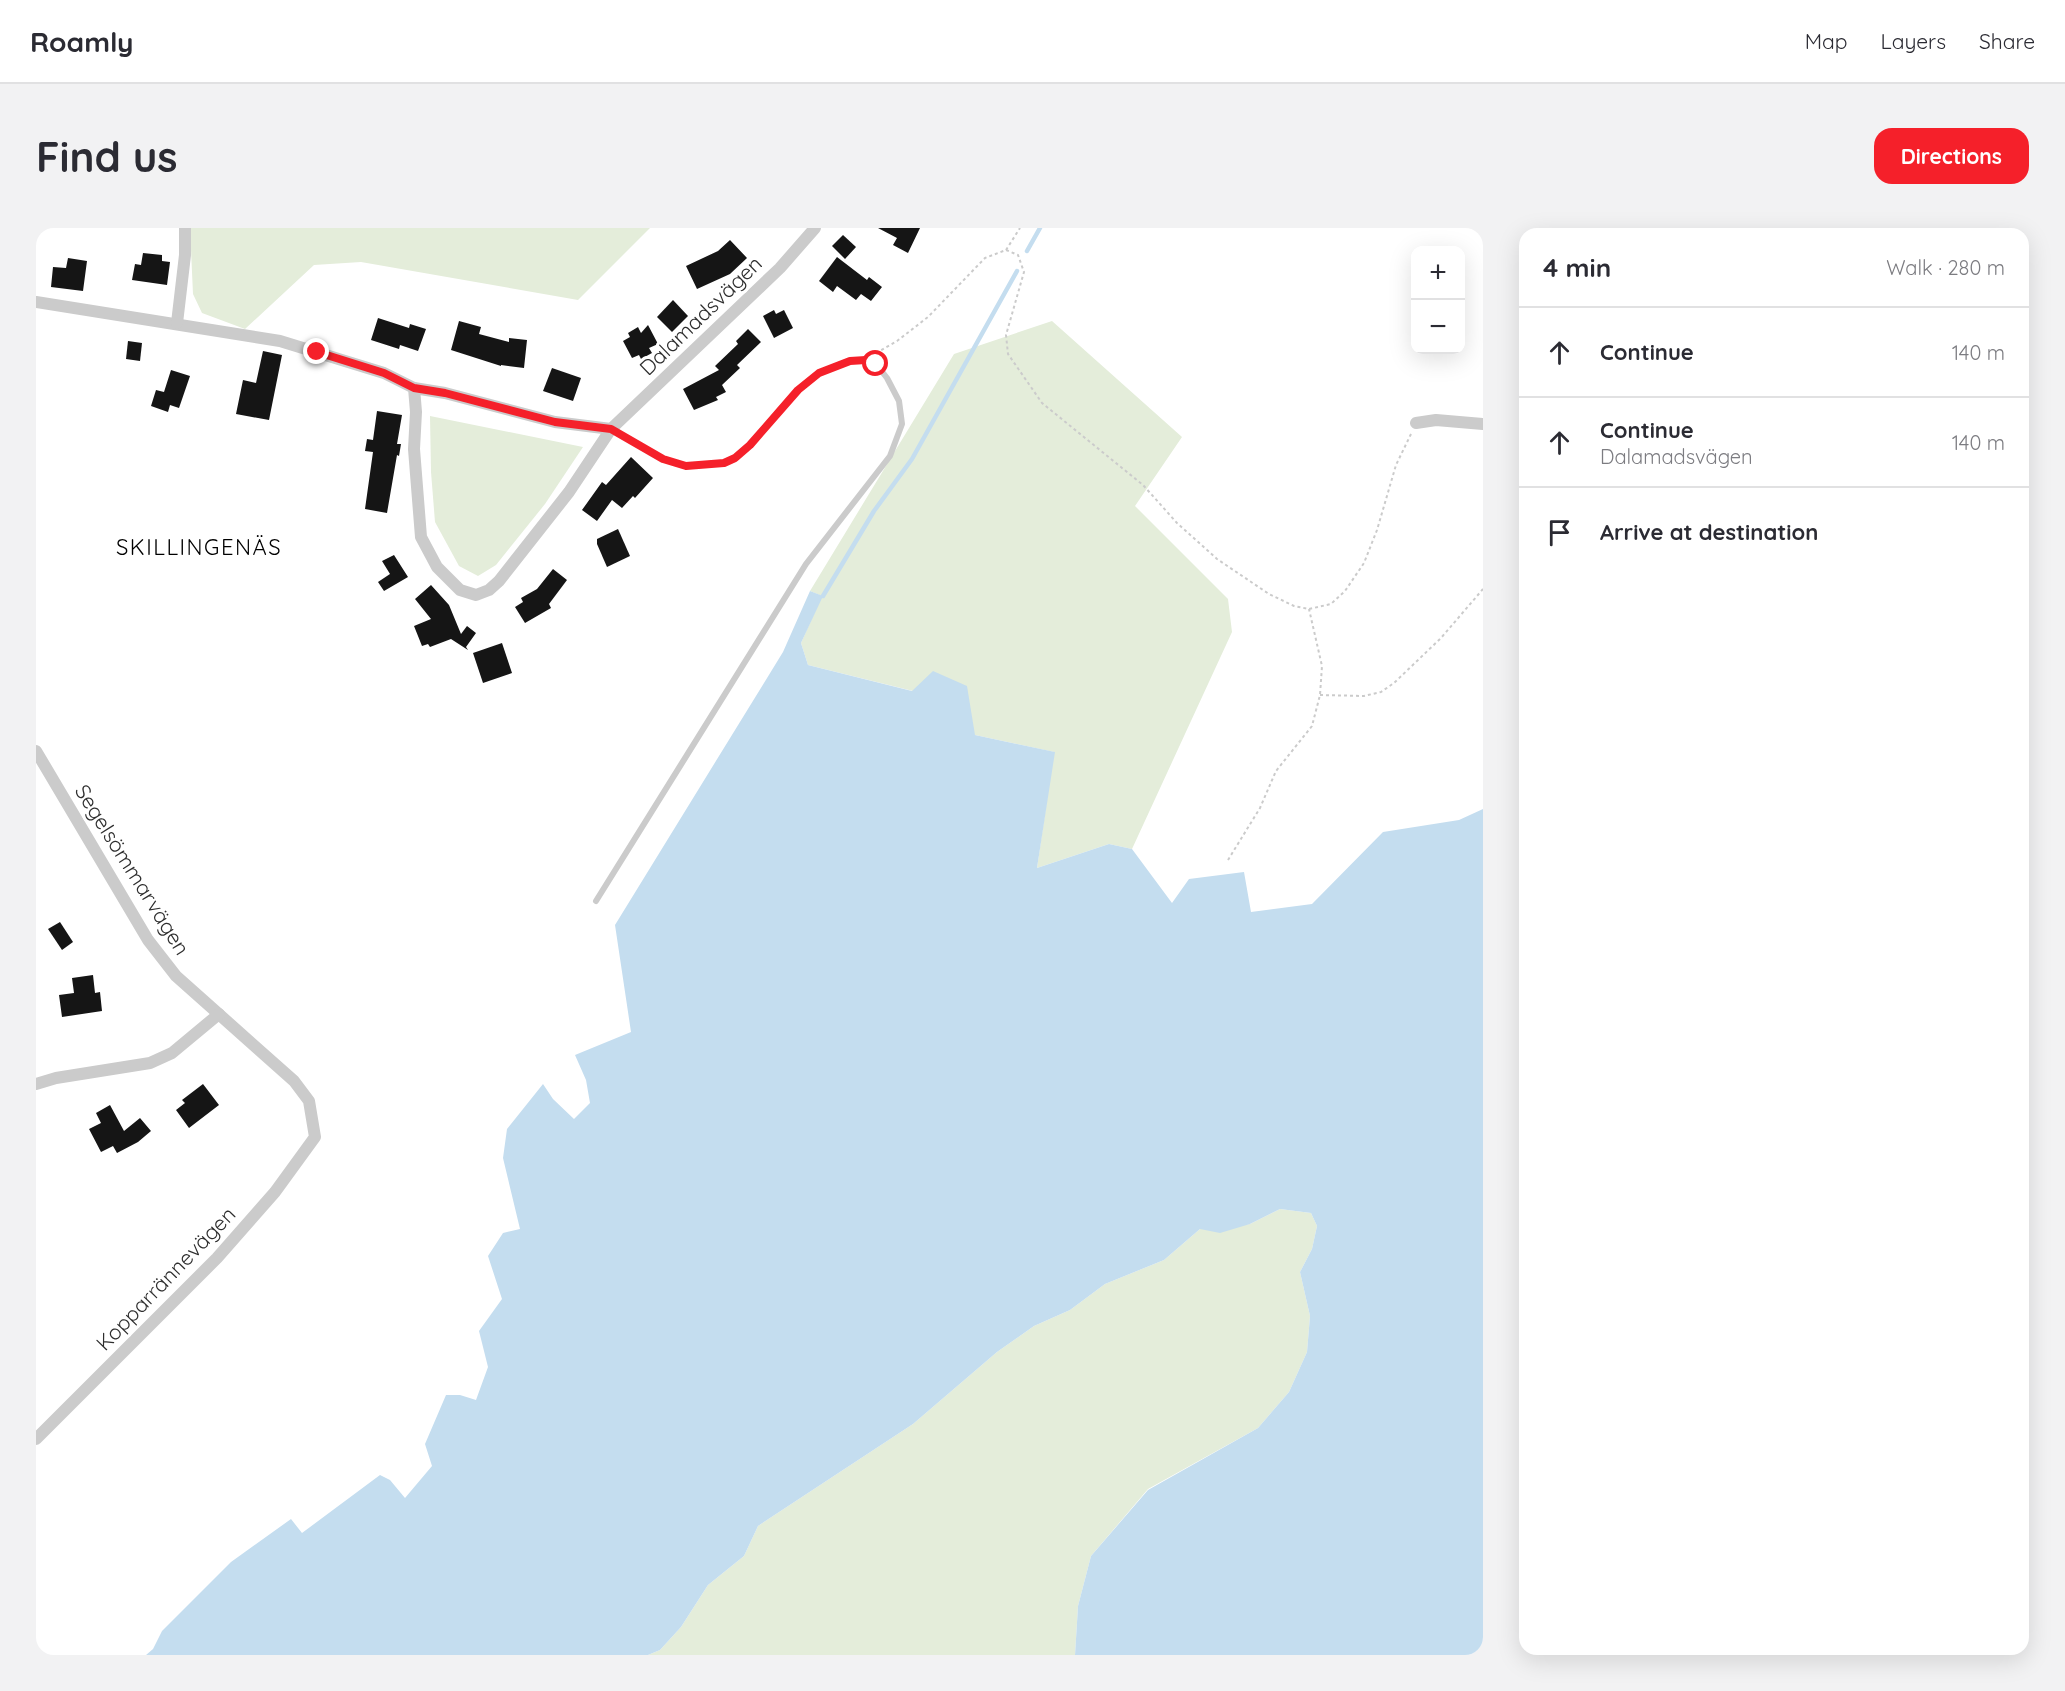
<!DOCTYPE html>
<meta charset="utf-8">
<style>
:root{--surface:#fff;--page:#f2f2f3;--text:#2b2b33;--muted:#7c7c81;--line:#e1e1e2;--accent:#f5202a}
body{margin:0;font-family:Quicksand,sans-serif;background:var(--page);color:var(--text)}
.controls{position:absolute;right:18px;top:18px;display:grid;overflow:hidden;border-radius:12px;box-shadow:0 6px 24px #0002}
.controls button{width:54px;height:54px;display:grid;place-items:center;padding:0;border:0;border-bottom:2px solid var(--line);background:var(--surface);color:var(--text);font:30px sans-serif}
.stop{position:absolute;width:18px;height:18px;margin:-14px;border:4px solid #f5202a;border-radius:50%;background:#fff}
.stop.end{background:#f5202a;border-color:#fff;box-shadow:0 2px 6px #0008}
.list{margin:0;padding:0;list-style:none}
h2{display:flex;justify-content:space-between;align-items:center;height:78px;margin:0;padding:0 24px;font-size:26px}
h2 small{font-size:20px;font-weight:400;color:var(--muted)}
.list li{display:grid;grid-template-columns:39px 1fr auto;gap:18px;align-items:center;box-sizing:border-box;height:90px;padding:0 24px;border-top:2px solid var(--line)}
.list b{display:block;font-size:22px;white-space:nowrap}
.list p{margin:0;font-size:20px;white-space:nowrap;color:var(--muted)}
.list em{font-size:20px;font-style:normal;color:var(--muted)}
.icon{flex:none;width:33px;height:33px;fill:none;stroke:currentColor;stroke-width:2;stroke-linecap:round;stroke-linejoin:round}
.map{position:relative;flex:none;width:1447px;height:1427px;overflow:hidden;border-radius:18px}
header{display:flex;align-items:center;gap:36px;box-sizing:border-box;height:84px;padding:0 30px;background:var(--surface);border-bottom:2px solid var(--line)}
header strong{font-size:28px}
nav{display:flex;gap:33px;margin-inline-start:auto;font-size:21px}
.intro{display:flex;align-items:center;justify-content:space-between;box-sizing:border-box;height:144px;padding:0 36px}
h1{margin:0;font-size:42px}
.button{padding:15px 27px;border-radius:18px;background:var(--accent);color:#fff;font-size:21px;font-weight:700}
main{display:flex;gap:36px;padding:0 36px}
aside{flex:1;background:var(--surface);border-radius:18px;box-shadow:0 6px 24px #0002}
.map>svg:first-child{display:block}
.green{fill:#e4edda}
.water{fill:#c4ddef}
.lines{fill:none;stroke-linecap:round;stroke-linejoin:round}
.stream{stroke:#c4ddef;stroke-width:4.5}
.building{fill:#151515}
.path{stroke:#cbcbcb;stroke-width:2;stroke-dasharray:3 3;stroke-linecap:butt}
.service{stroke:#cbcbcb;stroke-width:6}
.minor{stroke:#cbcbcb;stroke-width:12}
.route{stroke:#f5202a;stroke-width:8}
.labels{text-anchor:middle;stroke-width:6;stroke-linejoin:round;paint-order:stroke}
.street-label{font-size:21px;fill:#2e2e2e;stroke:#fff}
.neighbourhood-label{font-size:22px;letter-spacing:1.5px;fill:#000;stroke:#fff}
</style>
<header>
<strong>Roamly</strong>
<nav><a>Map</a><a>Layers</a><a>Share</a></nav>
</header>
<div class="intro"><h1>Find us</h1><a class="button">Directions</a></div>
<main>
<div class="map">
<svg width="1447" height="1427" viewBox="0 0 1447 1427">
<rect width="100%" height="100%" fill="#fff"/>
<g class="green">
<path d="M154,0h460l-72,72 -217,-38 -47,3 -69,64 -43,-16 -9,-19z"/>
<path d="M1016,93l130,116 -47,69 93,93 4,33 -100,217 -23,-5 -72,24 17,-116 -79,-17 -62,-44 -105,-26 -7,-22 21,-47 -12,-5 144,-237z"/>
<path d="M394,188l153,31 -38,57 -49,61 -18,11 -19,-10 -24,-44 -4,-50z"/>
<path d="M1244,981l31,4 6,13 -5,23 -12,23 10,44 -3,36 -18,40 -31,36 -110,61 -57,67 -13,50 -3,49h-427l12,-5 21,-23 27,-42 36,-29 14,-30 155,-102 84,-72 37,-26 36,-16 35,-26 59,-24 36,-31 50,-5z"/>
</g>
<path class="water" d="M774,363l13,5 -22,47 7,22 104,26 21,-20 34,15 8,49 80,17 -18,116 72,-24 23,5 40,54 17,-24 55,-7 7,40 61,-8 71,-72 76,-12 24,-11v846h-408l3,-49 13,-50 57,-66 110,-62 31,-36 18,-40 3,-36 -10,-44 12,-23 5,-23 -6,-13 -31,-4 -30,15 -30,9 -20,-4 -36,31 -59,24 -35,26 -36,16 -37,26 -84,72 -155,102 -14,30 -36,29 -27,42 -21,23 -12,5h-502l7,-6 9,-18 69,-69 60,-43 11,14 78,-58 10,5 15,18 27,-32 -7,-22 21,-49h14l16,5 12,-33 -9,-36 23,-32 -14,-43 15,-23 17,-4 -17,-71 4,-29 36,-45 10,15 21,20 16,-16 -4,-23 -11,-25 56,-23 -16,-107 168,-273z"/>
<g class="lines">
<g class="stream">
<path d="M991,23l13,-23"/>
<path d="M787,368l51,-85 38,-52 105,-188"/>
</g>
</g>
<g class="building">
<path d="M842,0h42l-12,25 -15,-8 4,-7z"/>
<path d="M807,7l13,12 -11,12 -13,-13z"/>
<path d="M694,12l17,18 -17,16 -33,15 -11,-23 32,-15z"/>
<path d="M107,25l19,2v6l8,1 -3,23 -35,-5 3,-16 6,1z"/>
<path d="M801,29l30,23 2,-3 13,10 -11,14 -10,-7 -5,6 -19,-14 -4,6 -14,-11z"/>
<path d="M32,30l19,3 -4,30 -32,-4 2,-20 13,1z"/>
<path d="M637,72l15,16 -16,16 -15,-15z"/>
<path d="M738,82l2,4 8,-4 9,18 -19,10 -11,-22z"/>
<path d="M342,90l31,10 1,-4 16,5 -8,22 -18,-6 -1,4 -28,-9z"/>
<path d="M423,93l22,6 -2,7 30,8v-4l18,2 -3,28 -23,-3v1l-50,-16z"/>
<path d="M612,97l10,19 -9,4 3,5 -11,6 -2,-4 -7,3 -9,-17 7,-4 -2,-4 10,-6 3,6z"/>
<path d="M712,101l13,13 -24,23 3,3 -18,17 4,7 -10,5 2,3 -24,10 -11,-21 36,-19 -4,-4 23,-22 -2,-3z"/>
<path d="M92,113l14,2 -2,18 -14,-2z"/>
<path d="M227,123l19,4 -13,65 -33,-6 7,-34 13,3z"/>
<path d="M516,140l29,10 -8,23 -30,-10z"/>
<path d="M135,142l19,6 -11,32 -9,-3 -2,7 -17,-6 5,-16 8,2z"/>
<path d="M341,183l25,4 -5,29h4l-2,12 -2,-1 -10,58 -22,-4 8,-57 -8,-1 2,-12 6,1z"/>
<path d="M595,229l22,21 -18,20 -2,-2 -11,12 -10,-8 -15,21 -15,-11 20,-28 4,3z"/>
<path d="M582,301l12,27 -23,11 -10,-23v-5z"/>
<path d="M358,327l14,22 -24,14 -6,-9 12,-8 -8,-13z"/>
<path d="M517,341l14,11 -18,24 2,4 -26,15 -10,-16 8,-5 -2,-4 16,-9z"/>
<path d="M395,357l18,20 12,29 6,-8 9,7 -10,14 2,3 -17,-11 -21,8 -2,-3 -6,2 -8,-20 17,-7 -16,-20z"/>
<path d="M466,415l10,30 -29,10 -10,-30z"/>
<path d="M24,694l13,20 -11,8 -14,-21z"/>
<path d="M57,747l2,18 5,-1 2,19 -40,6 -3,-22 15,-2 -2,-15z"/>
<path d="M167,856l16,21 -30,23 -13,-18 9,-7 -3,-3z"/>
<path d="M74,877l14,26 16,-13 11,13 -13,11 -21,11 -4,-7 -12,6 -12,-23 12,-6 -5,-10z"/>
</g>
<g class="lines">
<g class="path">
<path d="M970,22l14,-22"/>
<path d="M840,125l21,-12 31,-24 57,-59 21,-8 12,5 6,17 -18,63 2,19 34,49 101,82 34,38 40,36 52,35 25,12 15,3 22,-5 14,-13 19,-28 13,-33 19,-65 15,-31"/>
<path d="M1284,467l44,1 17,-4 13,-9 47,-45 42,-49"/>
<path d="M1192,632l32,-52 16,-37 36,-45 8,-31 2,-29 -13,-57"/>
</g>
<path class="service" d="M560,673l210,-337 84,-108 12,-32 -3,-23 -12,-23 -11,-14 -10,-4 -16,1 -31,12 -21,17 -48,55 -15,13 -11,5 -38,3 -23,-7 -52,-30"/>
<g class="minor">
<path d="M0,74l244,39 104,32 30,15 2,24 -2,37 7,88 16,30 23,23 16,5 13,-5 10,-9 70,-89 42,-63 169,-161 35,-40"/>
<path d="M141,95l8,-68v-27"/>
<path d="M378,160l31,5 110,29 56,7"/>
<path d="M1380,195l20,-3 47,4"/>
<path d="M0,523l112,189 28,36 118,105 15,20 6,36 -40,55 -58,66 -181,181"/>
<path d="M0,856l20,-6 94,-15 22,-10 47,-39"/>
</g>
</g>
<g class="lines">
<path class="route" d="M281,124l67,21 30,15 31,5 110,29 56,7 52,30 23,7 38,-3 11,-5 15,-13 48,-55 21,-17 31,-12 16,-1 10,4"/>
</g>
<g class="labels">
<g class="street-label">
<text transform="translate(665 88) rotate(-44)" y="7">Dalamadsvägen</text>
<text transform="translate(96 642) rotate(58)" y="7">Segelsömmarvägen</text>
<text transform="translate(130 1051) rotate(-46)" y="7">Kopparrännevägen</text>
</g>
<g class="neighbourhood-label">
<text x="163" y="327">SKILLINGENÄS</text>
</g>
</g>
</svg>
<div class="controls">
<button>+</button>
<button>−</button>
</div>
<div class="stop" style="left:840px;top:136px"></div>
<div class="stop end" style="left:281px;top:124px"></div>
</div>
<aside>
<h2>4 min<small>Walk · 280 m</small></h2>
<ul class="list">
<li><svg class="icon" aria-label="ahead" viewBox="0 0 24 24"><path d="M12 20V5M6 11l6-6 6 6"/></svg><div><b>Continue</b></div><em>140 m</em></li>
<li><svg class="icon" aria-label="ahead" viewBox="0 0 24 24"><path d="M12 20V5M6 11l6-6 6 6"/></svg><div><b>Continue</b><p>Dalamadsvägen</p></div><em>140 m</em></li>
<li><svg class="icon" aria-label="arrive" viewBox="0 0 24 24"><path d="M6 21V4h12l-3 4 3 4H6"/></svg><div><b>Arrive at destination</b></div></li>
</ul>
</aside>
</main>
